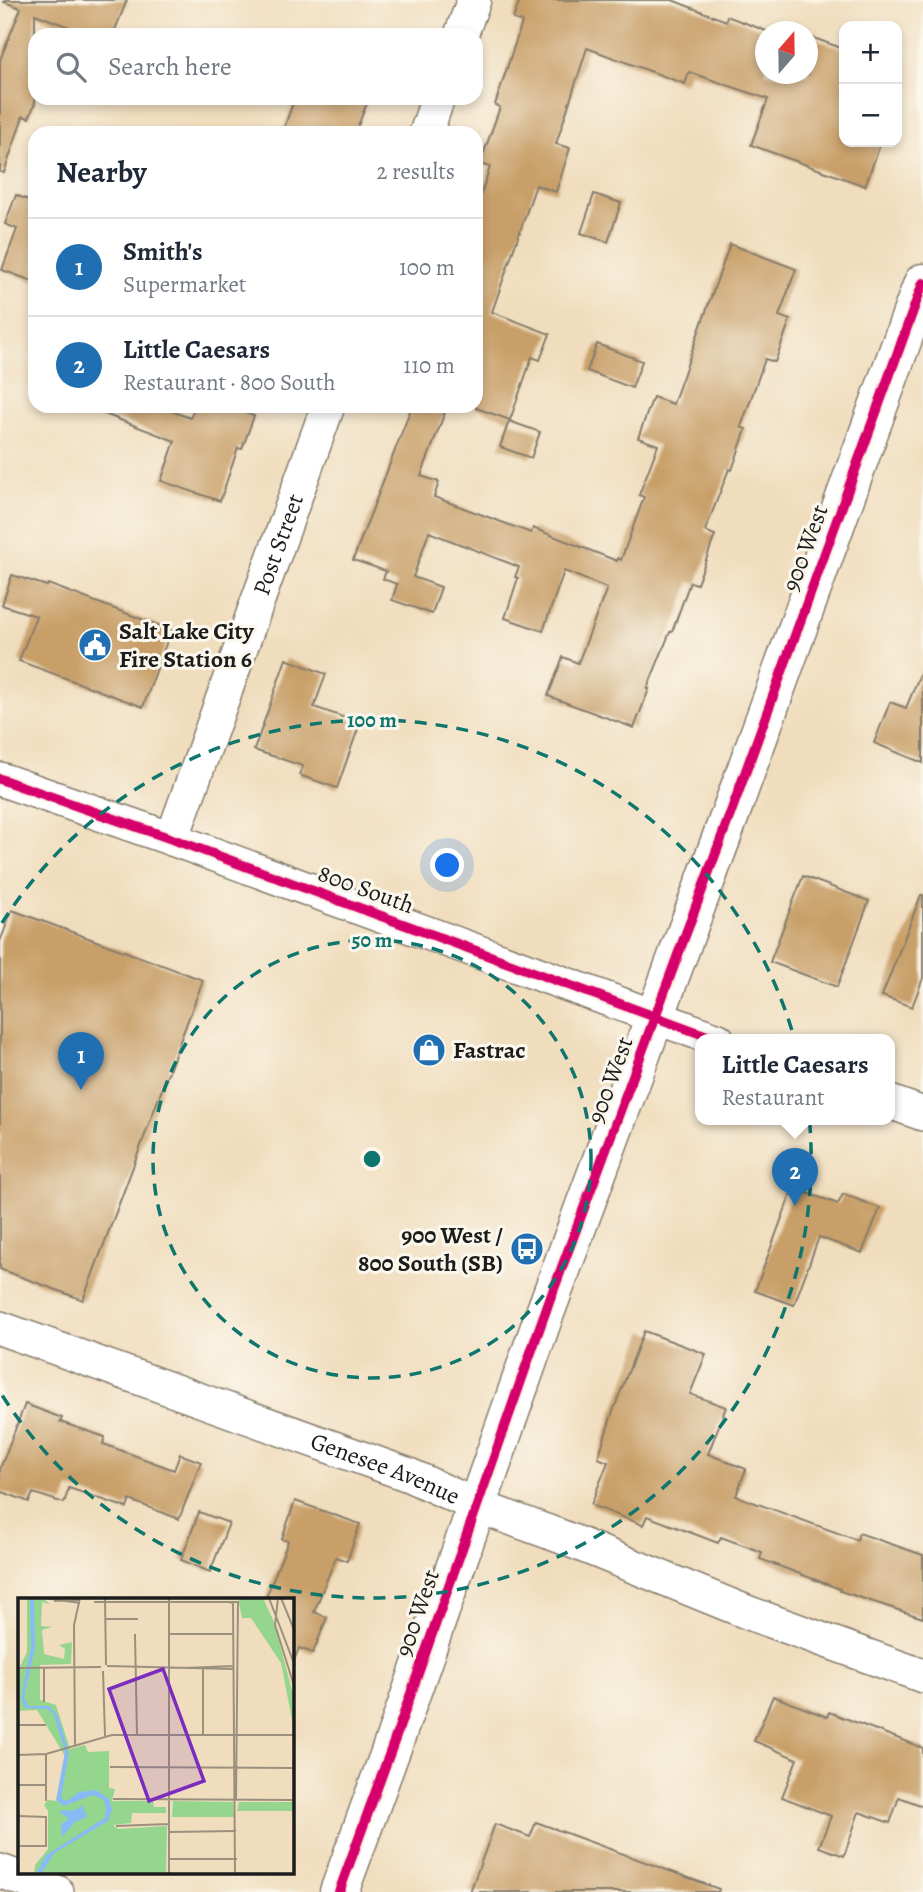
<!DOCTYPE html>
<meta charset="utf-8">
<style>
:root{--surface:#fff;--page:#f6f6f7;--text:#1f2937;--muted:#747a83;--line:#e0e1e3;--accent:#1f6fb2}
body{margin:0;font-family:Alegreya,serif;background:var(--page);color:var(--text)}
.controls{position:absolute;right:21px;top:21px;display:grid;overflow:hidden;border-radius:14px;box-shadow:0 4px 10px #0003}
.controls button{width:63px;height:63px;display:grid;place-items:center;padding:0;border:0;border-bottom:2px solid var(--line);background:var(--surface);color:var(--text);font:35px sans-serif}
.compass{position:absolute;left:755px;top:21px;width:63px;height:63px;border-radius:50%;background:var(--surface);box-shadow:0 4px 10px #0003;rotate:20deg}
.you{position:absolute;left:448px;top:866px;width:24px;height:24px;margin:-18px;border:5px solid #fff;border-radius:50%;background:#1a73e8;box-shadow:0 0 0 10px #1a73e833}
.badge{display:grid;place-items:center;width:46px;height:46px;border-radius:50%;background:var(--accent);color:#fff;font-size:23px;font-weight:700}
.pin{position:absolute;translate:-50% -58px;filter:drop-shadow(0 2px 4px #0008)}
.pin::after{content:'';position:absolute;top:37px;width:24px;height:21px;background:inherit;clip-path:polygon(0 0,100% 0,50% 100%)}
.popup{position:absolute;left:695px;top:1034px;width:200px;height:91px;box-sizing:border-box;display:grid;place-content:center;border-radius:14px;background:var(--surface);filter:drop-shadow(0 2px 5px #0005);font-size:23px;white-space:nowrap;color:var(--muted)}
.popup b{font-size:26px;color:var(--text)}
.popup::after{content:'';position:absolute;left:50%;top:100%;margin-left:-14px;border:14px solid transparent;border-top-color:var(--surface)}
.list{margin:0;padding:0;list-style:none}
h2{display:flex;justify-content:space-between;align-items:center;height:91px;margin:0;padding:0 28px;font-size:30px}
h2 small{font-size:23px;font-weight:400;color:var(--muted)}
.list li{display:grid;grid-template-columns:46px 1fr auto;gap:21px;align-items:center;box-sizing:border-box;height:98px;padding:0 28px;border-top:2px solid var(--line)}
.list b{display:block;font-size:26px;white-space:nowrap}
.list p{margin:0;font-size:23px;white-space:nowrap;color:var(--muted)}
.list em{font-size:23px;font-style:normal;color:var(--muted)}
.icon{flex:none;width:38px;height:38px;fill:none;stroke:currentColor;stroke-width:2;stroke-linecap:round;stroke-linejoin:round}
.map{position:relative;flex:none;width:923px;height:1892px;overflow:hidden}
.search{position:absolute;background:var(--surface);box-shadow:0 4px 10px #0003;left:28px;top:28px;width:455px;height:77px;display:flex;align-items:center;gap:18px;box-sizing:border-box;padding:0 24px;border-radius:21px;color:var(--muted);font-size:26px}
.panel{position:absolute;background:var(--surface);box-shadow:0 4px 10px #0003;left:28px;top:126px;width:455px;height:287px;border-radius:21px}
.map>svg:first-child{display:block}
.building{fill:#c89f67}
.lines{fill:none;stroke-linecap:round;stroke-linejoin:round}
.minor-casing{stroke:#867c6c;stroke-width:36}
.major-casing{stroke:#867c6c;stroke-width:41}
.minor{stroke:#fff;stroke-width:33}
.major{stroke:#fff;stroke-width:38}
.cycleway-casing{stroke:#fbf7ec;stroke-width:15}
.cycleway{stroke:#d6006c;stroke-width:10}
.ring{fill:none;stroke:#0f766e;stroke-width:3.5;stroke-dasharray:12 9}
.labels{text-anchor:middle;stroke-width:6;stroke-linejoin:round;paint-order:stroke}
.street-label{font-size:24px;fill:#1c1c1c;stroke:#fbf7ec}
.poi-label{font-size:24px;font-weight:bold;fill:#1c1c1c;stroke:#fbf7ec;text-anchor:start}
.inset-road{fill:none;stroke:#9b907d;stroke-width:2}
.view{fill:#7b2cbf;fill-opacity:0.15;stroke:#7b2cbf;stroke-width:3.5}
.inset-edge{fill:none;stroke:#1c1c1c;stroke-width:3.5}
.centre{fill:#0f766e;stroke:#fbf7ec;stroke-width:3.5}
.ring-label{font-size:21px;text-anchor:middle;font-weight:bold;fill:#0f766e;stroke:#fbf7ec;stroke-width:6;stroke-linejoin:round;paint-order:stroke}
</style>
<div class="map">
<svg width="923" height="1892" viewBox="0 0 923 1892">
<rect width="100%" height="100%" fill="#fbf7ec"/>
<filter id="ink" filterUnits="userSpaceOnUse"><feTurbulence type="fractalNoise" baseFrequency=".0143" numOctaves="2"/><feDisplacementMap in="SourceGraphic" scale="14" xChannelSelector="R" yChannelSelector="G"/><feConvolveMatrix kernelMatrix="1 2 1 2 8 2 1 2 1" color-interpolation-filters="sRGB"/></filter>
<filter id="wash" filterUnits="userSpaceOnUse"><feTurbulence type="fractalNoise" baseFrequency=".00686" numOctaves="4" result="noise"/><feDisplacementMap in="SourceGraphic" scale="28" xChannelSelector="R" yChannelSelector="G"/><feGaussianBlur stdDeviation="1.57" result="paint"/><feColorMatrix in="noise" values="0 0 0 0 0 0 0 0 0 0 0 0 0 0 0 0 0 1.4 0 .05"/><feComposite in="paint" operator="in"/></filter>
<g filter="url(#wash)">
<rect width="100%" height="100%" fill="#f0ddbd"/>
<g id="blocks">
<g class="building">
<path d="M5,0h122l-14,35h-23l-55,-21v89l-6,15 -6,-2 -19,57 -4,-1v-112l21,-52 -17,-6z"/>
<path d="M520,0h152l54,21 1,-5 42,16h-3v42h42v-38l36,13v93h37l-16,44 -114,-41 17,-46 -79,-27 -4,12 -98,-36 -31,96 14,4 -14,44 -20,-7 -44,127 58,22 -10,26 -8,-3 -22,63 -34,-12v-199l14,-42 -10,-3 20,-57 -5,-2 27,-83 -9,-3z"/>
<path d="M295,98h74l-14,35h-73z"/>
<path d="M33,188h2v94l-33,-12 15,-41 -12,-5 11,-29 12,5z"/>
<path d="M594,194l27,9 -13,39 -27,-9z"/>
<path d="M730,244l66,25 -17,47 11,4 -15,42 -10,-3 -24,68 5,2 -14,41 -3,-1 -24,62 10,4 -18,49 -7,-2 -18,50h-2l-23,57h2l-15,39 -86,-32 15,-39 15,6 29,-75 -43,-17 -21,60 -38,-13 13,-40 -3,-1 4,-10 -90,-35 -16,45 28,10 -9,27 -40,-14 5,-16 -14,-5 3,-8 -33,-11 59,-154h15l18,6 -24,64 18,6 -5,15 97,36 2,-5 84,33 1,-3 3,2 23,-63 -5,-2 19,-50 -20,-7 15,-41 20,7z"/>
<path d="M597,344l45,17 -10,27 -45,-17z"/>
<path d="M89,406h69l32,12 5,-12h30l29,10 -12,33 -4,-1 -18,53 -59,-20 14,-40 -86,-33z"/>
<path d="M509,421l31,11 -9,26 -31,-11z"/>
<path d="M12,575l35,11 1,-2 123,46 -28,77 -124,-46 17,-45 -34,-11z"/>
<path d="M286,659l40,15 -12,33 46,16 -23,65 -38,-13 4,-9 -49,-16z"/>
<path d="M923,667v96l-49,-20 16,-41 16,6z"/>
<path d="M803,876l66,25 -32,86 -67,-25z"/>
<path d="M921,895h2v83l-11,29 -30,-11z"/>
<path d="M12,910l191,70 -120,320 -83,-31v-327z"/>
<path d="M793,1188l45,16 5,-10 37,14 -18,45 -43,-16 -25,68 -39,-14z"/>
<path d="M644,1331l62,23 -16,40 36,13 -18,47 38,15 -10,27 121,44 2,-7 64,22v63l-83,-27v-2l-80,-30 2,-7 -41,-15 -3,6 -71,-27 -4,9 -52,-20 17,-43 -10,-4 14,-44z"/>
<path d="M25,1404l37,14 -2,4 45,15 -2,7 71,26 6,-16 21,8 -22,57 -49,-19 -3,8 -58,-20 -5,15 -31,-10 -4,9 -29,-11v-22z"/>
<path d="M295,1501l65,23 -13,37 -11,-4 -22,55 13,5 -14,36 -14,-5 -6,15 -1,-63h-27l23,-59 -6,-2z"/>
<path d="M199,1512l30,11 -19,49 -29,-12z"/>
<path d="M773,1696l54,21 2,-5 94,36v58l-24,-9 -9,26 -31,-11 -15,44 -25,-9 12,-31 -49,-19 15,-38 -43,-18z"/>
<path d="M536,1822l183,67 -1,3h-248l25,-68 35,13z"/>
</g>
</g>
</g>
<g filter="url(#ink)">
<use href="#blocks" fill-opacity="0" stroke="#867c6c" stroke-width="2"/>
<g class="lines">
<defs>
<g id="minor">
<path d="M461,35l13,-35"/>
<path d="M426,133l12,-35"/>
<path d="M0,779l172,60 546,201"/>
<path id="s1" d="M172,839l156,-433"/>
<path d="M890,1102l33,12"/>
<path id="s2" d="M0,1328l409,147 68,31 85,31 187,76 174,63"/>
<path d="M0,1871l57,21"/>
</g>
<path id="major" d="M339,1892l56,-153 147,-418 189,-509 192,-529"/>
</defs>
<use href="#minor" class="minor-casing"/>
<use href="#major" class="major-casing"/>
<use href="#minor" class="minor"/>
<use href="#major" class="major"/>
<defs>
<g id="cycleway">
<path d="M0,779l172,60 546,201"/>
<path d="M339,1892l56,-153 147,-418 189,-509 192,-529"/>
</g>
</defs>
<use href="#cycleway" class="cycleway-casing"/>
<use href="#cycleway" class="cycleway"/>
</g>
</g>
<g class="ring">
<circle cx="372" cy="1159" r="219"/>
<path d="M2 923A439 439 0 1 1 2 1395"/>
</g>
<defs>
<symbol id="civic-disc" viewBox="-11 -11 22 22"><circle r="9.5" fill="#1f6fb2" stroke="#fbf7ec"/><path d="M-.6-6.5H3V-4.5H.6V-3L4-1V1h2V6H-6V1h2V-1L-.6-3ZM-1.2 2.5V6h2.4V2.5Z" fill="#fff"/></symbol>
<symbol id="shop-disc" viewBox="-11 -11 22 22"><circle r="9.5" fill="#1f6fb2" stroke="#fbf7ec"/><path d="M-5-2.5h2.3a2.7 3.5 0 0 1 5.4 0H5L5.5 6h-11ZM-1.5-2.5h3a1.5 2.3 0 0 0-3 0Z" fill="#fff"/></symbol>
<symbol id="bus-disc" viewBox="-11 -11 22 22"><circle r="9.5" fill="#1f6fb2" stroke="#fbf7ec"/><path d="M-5-6H5V4H4V6H2V4H-2V6H-4V4H-5ZM-3.5-4V0h7V-4ZM-3.5 1.2v1.5H-2V1.2ZM2 1.2v1.5H3.5V1.2Z" fill="#fff"/></symbol>
</defs>
<g fill-rule="evenodd">
<use href="#civic-disc" x="76" y="626" width="38" height="38"/>
<use href="#shop-disc" x="410" y="1031" width="38" height="38"/>
<use href="#bus-disc" x="508" y="1230" width="38" height="38"/>
</g>
<g class="labels">
<g class="street-label">
<text dy="8" stroke="none"><textPath href="#s1" startOffset="313">Post Street</textPath></text>
<text transform="translate(805 548) rotate(-70)" y="8">900 West</text>
<text transform="translate(366 889) rotate(20)" y="8">800 South</text>
<text transform="translate(610 1080) rotate(-70)" y="8">900 West</text>
<text dy="8" stroke="none"><textPath href="#s2" startOffset="410">Genesee Avenue</textPath></text>
<text transform="translate(417 1613) rotate(-71)" y="8">900 West</text>
</g>
<g class="poi-label">
<text x="119" y="639">Salt Lake City<tspan x="119" dy="28">Fire Station 6</tspan></text>
<text x="453" y="1058">Fastrac</text>
<text x="503" y="1243" text-anchor="end">900 West /<tspan x="503" dy="28">800 South (SB)</tspan></text>
</g>
</g>
<g transform="translate(18 1598)">
<rect width="276" height="276" fill="#f0ddbd"/>
<path d="M9,0h15l8,6 -8,-2 -1,24 11,1 -10,3 2,24 20,5 1,-10 -6,-4 13,-3 -1,22 -31,1v35l16,5 14,44 15,-4 3,7 21,-1v37l6,1 -3,12h41l1,6h12v6h-34l-1,10 -18,2 5,4 49,-3 -1,48h-132l1,-9 13,-16v-38l-4,-6 4,-5 10,1 7,-45 -28,-46 -19,1v-40l9,-19zM220,0h25l11,24 20,76v32l-13,-67 -30,-45h-9zM155,203l60,1 1,15h-62zM221,204h55v9h-57z" fill="#95d68e"/>
<path d="M12,0h4l1,50 -11,49 4,9h21l9,10 11,37 -8,45 6,3 12,-9 17,-2 13,9 3,10 -4,12 -54,32 -13,21h-5l10,-19 59,-37 1,-9 -2,-9 -11,-5 -29,11 -8,-6 9,-48 -11,-37 -6,-6 -23,-1 -4,-10 10,-51zM64,207l5,12 -12,5 -13,15 -1,-13 8,-5 -11,-8 18,-1z" fill="#88baf5"/>
<path class="inset-road" d="M26,0l36,5M87,0l1,67M251,0l26,68M260,0l-3,27 20,64M263,0l14,34M36,3l26,-1M76,4h144l-2,198M211,4l4,1 2,271M87,21h33M117,36l2,101M151,36h65M89,68l126,3M185,69v68M0,70l83,-1M26,70v34M167,70l48,-2M85,73l2,65M0,127h28M204,137h73M57,148l-1,-121 6,-27M0,157l28,-1 66,-19h138M92,169l185,1M0,187h28M95,201l182,1M28,203v-47M0,218l28,1v29h-28M98,228l53,-2M151,234l67,-1M151,261h68M151,276v-276"/>
<path class="view" d="M145,71l41,112 -55,20 -40,-112z"/>
<rect width="276" height="276" class="inset-edge"/>
</g>
<circle cx="372" cy="1159" r="10" class="centre"/>
<g class="ring-label">
<text x="372" y="727">100 m</text>
<text x="372" y="947">50 m</text>
</g>
</svg>
<div class="controls">
<button>+</button>
<button>−</button>
</div>
<svg class="compass" viewBox="-18 -18 36 36"><path d="M0-13l5 13h-10z" fill="#e53935"/><path d="M0 13l5-13h-10z" fill="#747a83"/></svg>
<div class="you"></div>
<div class="pin badge" style="left:81px;top:1090px">1</div>
<div class="pin badge" style="left:795px;top:1206px">2</div>
<div class="popup"><b>Little Caesars</b>Restaurant</div>
<div class="search"><svg class="icon" aria-label="search" viewBox="0 0 24 24"><circle cx="10" cy="10" r="6"/><path d="M15 15l6 6"/></svg>Search here</div>
<section class="panel">
<h2>Nearby<small>2 results</small></h2>
<ul class="list">
<li><span class="badge">1</span><div><b>Smith's</b><p>Supermarket</p></div><em>100 m</em></li>
<li><span class="badge">2</span><div><b>Little Caesars</b><p>Restaurant · 800 South</p></div><em>110 m</em></li>
</ul>
</section>
</div>
